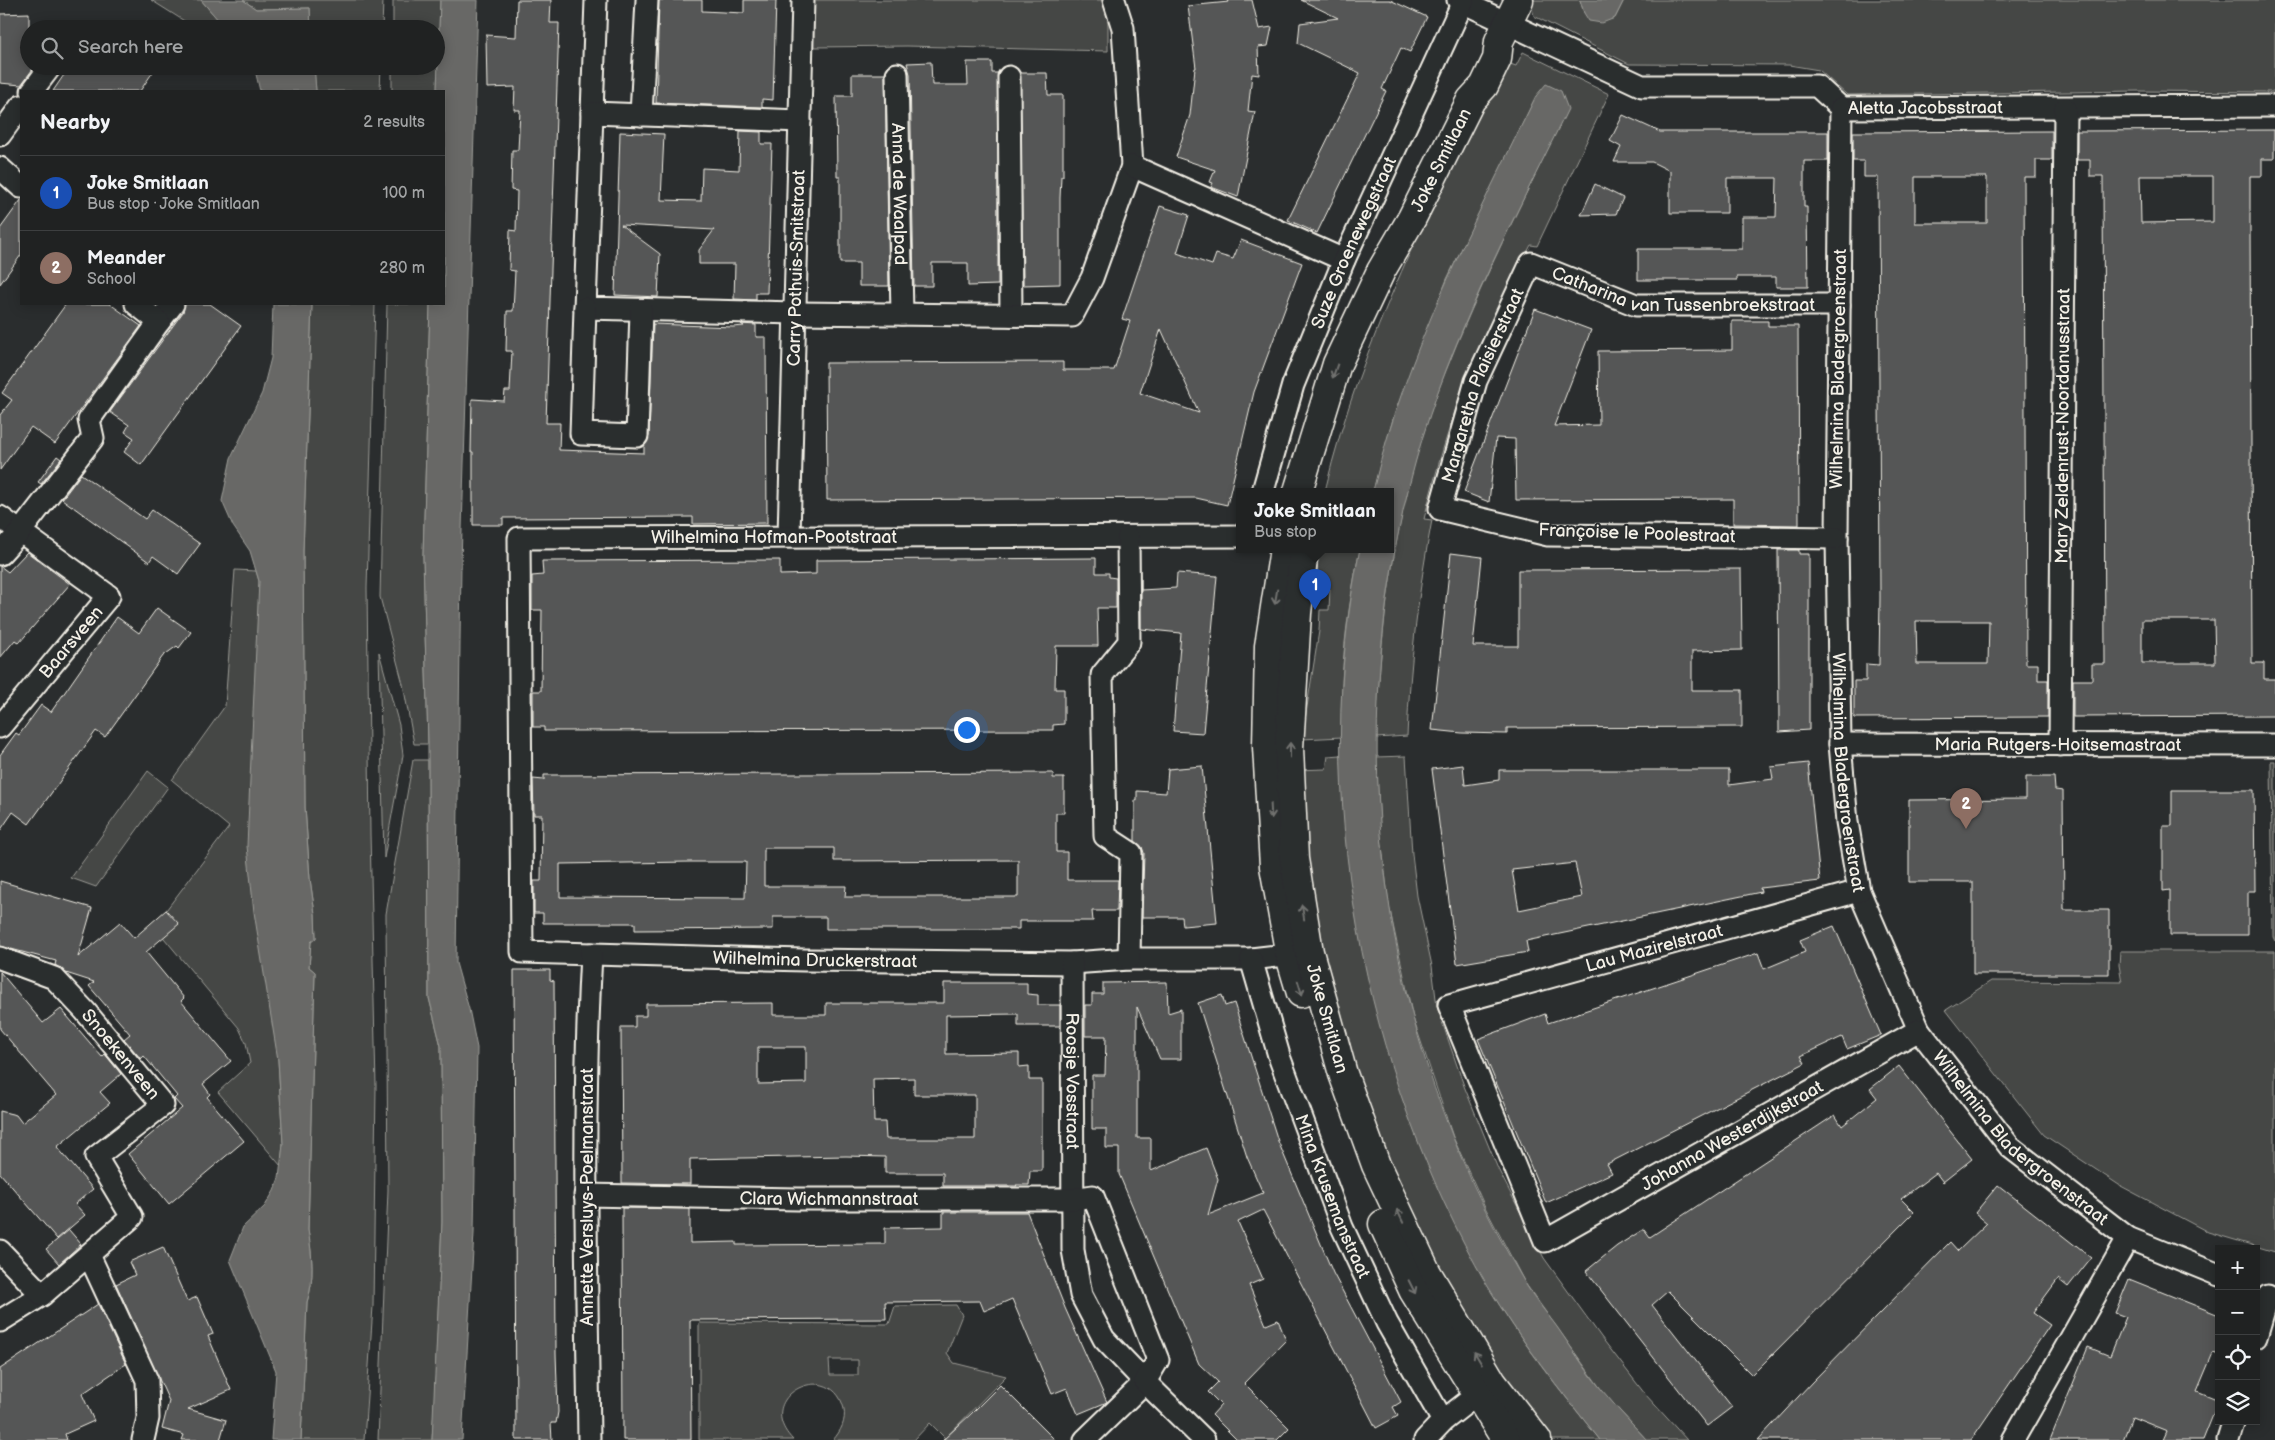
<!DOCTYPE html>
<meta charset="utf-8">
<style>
:root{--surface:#202222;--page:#282a2a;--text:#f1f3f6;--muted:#a2a4a5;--line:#3d3f40;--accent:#ff9aa2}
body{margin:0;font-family:"Balsamiq Sans",sans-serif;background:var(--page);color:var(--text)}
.controls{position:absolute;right:15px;bottom:15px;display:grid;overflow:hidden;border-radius:0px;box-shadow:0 2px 12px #0003}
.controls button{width:45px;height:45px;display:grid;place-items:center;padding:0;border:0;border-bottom:1px solid var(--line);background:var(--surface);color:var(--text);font:25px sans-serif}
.you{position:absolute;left:966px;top:729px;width:18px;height:18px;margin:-12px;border:4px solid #fff;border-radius:50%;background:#1a73e8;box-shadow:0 0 0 8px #1a73e833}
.badge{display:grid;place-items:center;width:32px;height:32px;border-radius:50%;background:var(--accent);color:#fff;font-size:16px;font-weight:700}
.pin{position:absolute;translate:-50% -41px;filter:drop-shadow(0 1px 2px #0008)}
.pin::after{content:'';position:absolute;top:26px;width:18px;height:15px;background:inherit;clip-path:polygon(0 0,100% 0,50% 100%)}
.popup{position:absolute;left:1236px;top:488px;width:158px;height:65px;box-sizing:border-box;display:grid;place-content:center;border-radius:0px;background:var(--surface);filter:drop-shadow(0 1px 4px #0005);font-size:16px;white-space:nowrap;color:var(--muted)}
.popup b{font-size:19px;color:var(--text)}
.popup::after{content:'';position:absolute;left:50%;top:100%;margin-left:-10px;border:10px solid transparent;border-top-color:var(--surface)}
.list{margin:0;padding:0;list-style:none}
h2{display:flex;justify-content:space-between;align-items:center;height:65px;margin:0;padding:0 20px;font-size:21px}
h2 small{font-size:16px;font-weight:400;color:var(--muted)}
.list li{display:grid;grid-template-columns:32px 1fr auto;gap:15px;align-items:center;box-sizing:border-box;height:75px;padding:0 20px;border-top:1px solid var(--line)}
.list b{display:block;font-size:19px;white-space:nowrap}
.list p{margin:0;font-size:16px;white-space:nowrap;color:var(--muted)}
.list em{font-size:16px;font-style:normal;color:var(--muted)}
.icon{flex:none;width:28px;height:28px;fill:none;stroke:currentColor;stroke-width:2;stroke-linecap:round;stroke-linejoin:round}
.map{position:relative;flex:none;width:2275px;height:1440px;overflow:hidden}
.search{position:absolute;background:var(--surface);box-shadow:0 2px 12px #0003;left:20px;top:20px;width:425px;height:55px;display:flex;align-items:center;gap:12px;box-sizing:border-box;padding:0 18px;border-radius:28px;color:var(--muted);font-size:19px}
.panel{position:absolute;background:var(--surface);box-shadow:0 2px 12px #0003;left:20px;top:90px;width:425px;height:215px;border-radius:0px}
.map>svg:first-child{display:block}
.green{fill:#444645;stroke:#9c9c96;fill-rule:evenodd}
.water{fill:#676866;stroke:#9f9f9a}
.building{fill:#555756;stroke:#f4f1e8;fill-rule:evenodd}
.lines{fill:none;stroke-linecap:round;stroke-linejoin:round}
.minor-casing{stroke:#f4f1e8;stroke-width:25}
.tertiary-casing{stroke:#f4f1e8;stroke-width:31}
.minor{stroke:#2a2d2e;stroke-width:21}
.tertiary{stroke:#2a2d2e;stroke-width:28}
.oneway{stroke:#71726f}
.labels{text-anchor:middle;stroke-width:4;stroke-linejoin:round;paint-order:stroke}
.street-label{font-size:18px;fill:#f4f1e8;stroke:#2a2d2e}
</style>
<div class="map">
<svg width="2275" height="1440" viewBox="0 0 2275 1440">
<rect width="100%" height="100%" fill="#2a2d2e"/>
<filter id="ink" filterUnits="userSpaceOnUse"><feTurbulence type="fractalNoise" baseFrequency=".02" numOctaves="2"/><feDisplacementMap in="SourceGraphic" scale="10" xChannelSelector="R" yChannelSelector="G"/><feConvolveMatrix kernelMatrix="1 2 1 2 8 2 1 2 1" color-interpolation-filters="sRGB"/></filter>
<g filter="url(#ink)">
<g class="green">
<path d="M151,0h50l19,22 -4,7h-19z"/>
<path d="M243,0h140l-1,29h-71l-1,-21 -54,1z"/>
<path d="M393,0h47l-3,91h-45v-25h44v-37h-43z"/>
<path d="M814,0h288l6,19v32l-201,-5 -94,1z"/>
<path d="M1533,0h47l4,13 31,5 9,-18h651v92l-136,-1 -292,4 -28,-25 -30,-5 -160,-1 -95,-48 -3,-12z"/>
<path d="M1523,52l86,42 -72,152 -6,-1c-21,39 -42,79 -59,120 -20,50 -35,102 -48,154l8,1c-14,72 -22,143 -25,216l-31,2c4,-123 22,-246 67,-360 36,-92 81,-180 124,-268l-31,-14 -89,183 -53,136 -21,76h-48c36,-152 109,-290 177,-430l14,5z"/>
<path d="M314,66h67l-1,25h-64z"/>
<path d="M312,304h63l-8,284 3,246 6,252 -3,220 -9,134h-63l6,-138c8,-23 5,-48 1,-72l7,-258 -6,-5 2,-25 5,-4 -1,-24 -5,-35 -5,-72 -2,-256z"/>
<path d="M387,304h43l-7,252 5,188h-14l-11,-60 -23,-87z"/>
<path d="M1317,549h43c-13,61 -21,126 -18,188l-40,2 17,-108 1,-21h9l1,-21 -12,-1z"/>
<path d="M235,570l21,1 3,10 19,479 5,84 -2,22 -63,-74 32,-29 -4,-20 -7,-15 -85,-102 75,-99 -57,-47 53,-74z"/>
<path d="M379,652l20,73 4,30 -19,103z"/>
<path d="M1341,755c8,191 51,363 146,529 32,56 73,106 113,156h-59l-138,-219 -83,-244 -25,-207 31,-1 2,-13z"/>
<path d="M1406,756l6,98 5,42 15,70 5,41 27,79 34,83 46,89 57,79 44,57 42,46h-40l-41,-44 -81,-113 -39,-74 -33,-72 -40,-119 -24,-112 -9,-77 -4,-72z"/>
<path d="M413,760h15l1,238 12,48 1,176 -8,188 -2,30h-54l10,-250 -2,-276z"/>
<path d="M2271,761h4v180l-2,-4z"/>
<path d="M148,771l20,16 -72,100 -25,-9z"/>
<path d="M2120,951h155v301l-67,-20 -89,-47 -75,-50 -98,-125 45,-29 131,1 -3,-17z"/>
<path d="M956,1305l6,10 -15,38 7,10 52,13 -61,62 -15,-15 -16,17h-81c8,-9 13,-19 11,-31 -12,-52 -94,-13 -51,31h-94v-117l190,1 6,-18zM829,1360h29v15h-28z"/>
</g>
<g class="water">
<path d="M201,0h42l13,9 54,-1 1,21h-82l-9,-7z"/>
<path d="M440,0h38l-17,563 -5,400 13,46 8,39 -3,185 -12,207h-30l10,-218 -1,-176 -12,-48 -1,-254 -5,-188 7,-252h14v-213h-7z"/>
<path d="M1580,0h44l-9,18 -13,5 -13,-2 -5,-8z"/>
<path d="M254,66h60l2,25h-56z"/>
<path d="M1546,84l15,7 7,18c-56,114 -118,229 -152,351 -77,275 -39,574 108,821 9,16 22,31 33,46 17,24 32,49 51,70 12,15 26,29 39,43h-47c-40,-50 -80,-100 -113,-155 -124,-214 -179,-493 -127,-736h30v-58h-17c33,-140 100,-267 163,-395z"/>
<path d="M273,304h39l-9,247 2,256 5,72 5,35 1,24 -5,4 -2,25 6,5 -7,258c4,24 7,49 -1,72l-6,138h-30l5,-69 -46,-111 13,-33 22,-21 9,-15 5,-13 4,-34 -5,-84 -24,-148 -7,-66 12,-265 -9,-30 -17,-25 -11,-25 9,-43 31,-65 9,-35z"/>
</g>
<g class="building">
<path d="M517,0h34l-1,23h9l-13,400h14l-1,27 85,3v-7l5,-10 4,-112 80,3 11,-1 -3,-2 15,1v12h10l1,186 -74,1v-7l-190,1v7h-30v-73h-2l1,-53 32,2 1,-10h5l2,-40h-6l1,-40h6l2,-40 -6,-1 1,-40 6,1 1,-40 -6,-1 1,-40h6l2,-40h-6l1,-23 -28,1 -1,-53 30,2z"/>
<path d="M659,0h43v11l42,2v-13h32l-3,100 -11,-1v8l-106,-4z"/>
<path d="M1228,0h24l7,29 13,-2 -4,19 -10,1 1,28 -7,-1 -4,37 7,1 -17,85 -27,-10 2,-4 -3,-1 5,-12 -39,-13 14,-42 5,-47h1l-8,-62 41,-4z"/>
<path d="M1301,0h89l37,17 -17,35 -9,-4 -19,41 4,2 -69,142 -29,-13 72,-147 -62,-30 2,-20 38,-5z"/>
<path d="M29,13v53h6l-14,19 -21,-2v-69z"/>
<path d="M931,62l1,23h36l-1,-23h25v11h6v212l-30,1v-23h-36v23h-18l-4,-212 -3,-11z"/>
<path d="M70,66h87l-17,25h-87z"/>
<path d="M1020,73h27l1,22h15v81h-2l-1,22v86l-37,1z"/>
<path d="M852,74h33l4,212h-30v-23h-19v-86h-3l-1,-81h16z"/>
<path d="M1623,115l37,17h168v29h-24v46h3l1,80h-32v-10h-39v3h-99v-31h104v-32h34l1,-39h-50v35h-57v-42l-18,-9h-38l7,-15 -11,-6z"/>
<path d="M2274,130v29h-12v17h-12v50l2,437h12v16h11v37l-202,1v-37h19v-16h13l-2,-488h-13v-16h-13v-29zM2140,176h73v46l-72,1zM2142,620h72l1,43h-73z"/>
<path d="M740,131l21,1v12h11l-5,149h-11v7l-22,-1 1,-35h-36v-14l15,-20 -93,-5 39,29 -2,43 -43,-2 5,-163 44,2 -3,66 40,1 1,-33 37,2z"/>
<path d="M2052,131v29h-16v17h-12l2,487h12v16h10v37l-194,1v-37h12v-17l13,1 1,-67 -2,-421h-14v-16h-11v-29zM1915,177h72v46h-72zM1916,621h73l-1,43h-71z"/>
<path d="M1595,184l28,14 -7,16 -35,1z"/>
<path d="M21,200v55l-21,29v-55z"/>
<path d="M1160,206l29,9 -12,38 35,12 4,-11 17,5 8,-19 61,23 -48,129 -27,113 -31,-7 -369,2 -1,-137 237,-1v8h51l16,-49 -8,-2zM1161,329l38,84 -59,-20z"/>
<path d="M66,304h44l31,22 -86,118 -24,-17 -31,43v-55l12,-15 -10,-7z"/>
<path d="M185,304h25l31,22 -100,139 -17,-13 10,-14 -9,-6 4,-7 -19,-13 73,-100z"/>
<path d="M1535,309l56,21 -37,96 45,-1 -1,-74 134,-1v-29h36v5h30l1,199 -66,-1v-25l-217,1 -1,-61 -19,-1 -7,64 -25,-10z"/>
<path d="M57,456l4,3 -20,25 -3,-2z"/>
<path d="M81,474l64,45 7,-9 48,34 -22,30 -25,-18 -4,6 -87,-63z"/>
<path d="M1778,550h21v4h10v176l-30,2z"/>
<path d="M27,552l43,32 -51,59 -4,-3 -15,18v-92l8,6z"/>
<path d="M1451,553l31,4 -9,89h45v-76l223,-1 1,81 -50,1v39h50v37l-235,1v6l-45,-1 -30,-3z"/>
<path d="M1096,558v15h13v4l7,1v30h-19l1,38h-42l-1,43h9v35l-11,1v5l-509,1v-4h-11v-36h8l1,-81h-10v-34l11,-1 -1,-14 238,-1v15l36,-1v-14z"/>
<path d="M1177,573l40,3 -14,157 -30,-2 8,-98 -40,-4v-50v11l35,-2z"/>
<path d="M157,608l34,24 -12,16 -2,-2 -14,10 -58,81 -9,-6 -67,93 -16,-12 -13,19v-76l16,-22 3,2 22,-30 10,7 66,-95 22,16z"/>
<path d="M1808,763l12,118 -60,7 1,4 -235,49 2,11 -71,12 -25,-195 31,-4 2,20 34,-5v-10h230v15l44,-6 -2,-12zM1575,863l7,34 -63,13 -7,-40z"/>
<path d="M1202,766l15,157 -34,3 -1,-9h-40l2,-64 -2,-6 -7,-6v-41l2,1v-10l29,2 2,-24z"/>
<path d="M1053,773v5h11v35h-8v39h11v28h51l-1,31h-25l1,10h-74v8h-193v-12h-53v12l-138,1v-7h-92v-10h-9v-32h7l1,-66h-8l-1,-36 11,1v-5zM764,848h70v13l184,-1v37h-173l1,-11h-82zM690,862h56l-1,36 -185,-1v-33z"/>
<path d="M2026,777h28l1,13 8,1 1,119h45v64h-136v-92h-64v-82l117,-1z"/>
<path d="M2172,790h82l1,101h-7v44h-78v-45l-7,1v-65h9z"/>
<path d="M0,881l92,27 -14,49 42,-35 14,16 32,-28 13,14 -33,28 38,46 -3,3 50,60 -28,23 7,10 -3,3 37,44 -75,63 -41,-50 54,-46 -8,-9 3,-3 -33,-40 -3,3 -17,-20 6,-5 -41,-48 5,-4 -28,-9 -11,-8 1,-4 -56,-15z"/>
<path d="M1834,926l47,109 -34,14 -5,-12 -41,19 4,7 -198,101 5,9 -66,30 -68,-164 67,-25 3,9 210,-70 6,16 41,-17 -5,-12z"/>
<path d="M514,970h36v10l4,1 2,373 2,58 -2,11h-5l1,17h-36z"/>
<path d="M0,972l43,51 18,-14 41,48 3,-3 16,20 -21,18 10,11 -53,44 36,42 -18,15 10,11 -28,24 -57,-66v-62l16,4 6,8 34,-28 -56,-66z"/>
<path d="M1167,982l1,31 13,-4v50h-21l-23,-52v131h14v33l55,-23 12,31 -10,36 55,-22 -16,-36 -49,-154 24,-8 3,11 9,-3 44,138 55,132 68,129 -8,5 5,9 -22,12 -113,-218 -25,12 25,57 -14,6 17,40 12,-5 8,20 -42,43 45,45 -12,12h-40l-25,-25 9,-10 -13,-13 10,-10 -19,-18 -80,-190v-26h-13v-19h-14v-54h13l1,-39h-21v-31h7v-11h11v-11z"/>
<path d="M944,983h83v11l11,1v10h22v21h-42v-12l-72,1v39l73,-1v14l10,-1v14h13v91h-12l-1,14h-13l1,1h-74v-13h-58v-16l-39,-1 -156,3v25l-68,-1 -1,-156h14v-11h11v-12l127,-1v12h53v-12h118zM758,1047h48v36l-48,1zM914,1078v17h61v44h-89l-1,-17h-11l-1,-43z"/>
<path d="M1899,1066l73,93 -29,23 -7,-9 -35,26 13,13 -162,163 -84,-84 -16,14 80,102 -25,19 -121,-155 31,-25 27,-17 6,8 185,-122 7,11 35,-28 -7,-9z"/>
<path d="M1998,1185l93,73 -23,29 -10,-8 -25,34 17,12 -79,115h-213l54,-58 138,-140 8,9 29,-28 -12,-10z"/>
<path d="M622,1208l68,1v34l46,-1v3l149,-1v-16l58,-1v-15h84l38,96 42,94 -29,12 -11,-26 -15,6 -40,-95 -28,12 -4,-10 -95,1 1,17 -196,1 1,120h-68z"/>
<path d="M69,1230l12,14 -22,20 -13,-15z"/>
<path d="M163,1247l24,54 10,-4 16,37 -5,2 23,54 -43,19 38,11 -6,20h-38l2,-5 -22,-6 7,-28 -53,-117 19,-9 -6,-13z"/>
<path d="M2129,1279l90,36v40l-6,-2 -16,38 22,9 -16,40h-40l4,-9 -35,-14 -9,23h-73l38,-93 22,9 16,-39 -11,-4z"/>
<path d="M98,1304l28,60 -44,30 12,27 -29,13 2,6h-67v-71z"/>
<path d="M1000,1385l55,55h-112l29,-27z"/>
</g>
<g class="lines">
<defs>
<g id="minor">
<path id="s1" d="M1458,0l184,86h175l24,22 434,-2"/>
<path id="s2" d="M897,74l5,240"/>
<path d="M1009,77l2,238"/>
<path d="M32,91l19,-25"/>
<path id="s3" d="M1841,108l-4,430 3,206 7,78 12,69 60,139 91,117 118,91 91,37"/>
<path d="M592,113l4,-113"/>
<path d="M641,115l6,-115"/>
<path d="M800,121l-208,-8 -7,195 211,5 276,3 20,-38 40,-112 -9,-138 -9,-28"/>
<path d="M0,135l21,-29"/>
<path d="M1132,166l212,94"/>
<path d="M0,168l21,19"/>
<path d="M585,308l-4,126 56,2 4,-126"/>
<path d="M159,322l14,-18"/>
<path id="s4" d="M1263,491l30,-106 51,-125 119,-258"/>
<path d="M0,517l109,79 -109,131"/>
<path id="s5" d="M789,536l14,-536"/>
<path id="s6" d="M1240,536l-721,2 3,414 282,8 268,3 57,-4h122l52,-6"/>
<path d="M1128,537l1,105 -27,33 3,161 26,17 -2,106"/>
<path id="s7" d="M1837,538l-289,-3 -108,-26 36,-128 55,-118 105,42h203"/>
<path d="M0,554l20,-22 73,-94 -4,-18 70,-98 -23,-18"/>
<path id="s8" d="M1840,744l435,1"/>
<path id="s9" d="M2060,745l5,-637"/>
<path id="s10" d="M1859,891l-410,114 96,236 374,-211"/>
<path id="s11" d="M0,958l54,20 31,33 78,94 -67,52 36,60 -90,78 -42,26"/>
<path id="s12" d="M1251,959l29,100 62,168 45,96 56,98"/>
<path id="s13" d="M1072,963l1,287 8,45 23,44 41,43 -60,58"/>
<path id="s14" d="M585,1195l213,4h275l20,-3 65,164 -13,22 59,58"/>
<path d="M0,1251l42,44"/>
<path d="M89,1255l58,125 1,38 -5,22"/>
<path d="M2256,1337l12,-41"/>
<path d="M589,1440c-2,-162 -7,-324 2,-486"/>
<path d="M1425,1440l18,-19 46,-36"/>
<path d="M2013,1440l115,-202"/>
<path d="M2228,1440l6,-19"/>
</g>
<g id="tertiary">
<path id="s15" d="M1298,491l39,-127 44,-93 31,-53 59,-118 13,-14 13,-27 2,-18 20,-41"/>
<path d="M1284,549l-15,97 -2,101 7,119 16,90 11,37"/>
<path id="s16" d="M1304,549l-7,64 -8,135 5,111 15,93 34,122 33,91 51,108 65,109 45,58"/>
<path d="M1383,1224l30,66 93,150"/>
</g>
</defs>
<use href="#minor" class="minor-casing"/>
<use href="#tertiary" class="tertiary-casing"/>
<use href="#minor" class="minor"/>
<use href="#tertiary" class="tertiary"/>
</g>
<defs><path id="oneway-shaft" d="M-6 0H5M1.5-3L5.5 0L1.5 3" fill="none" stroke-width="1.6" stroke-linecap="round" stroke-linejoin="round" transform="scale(1.25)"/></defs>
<g class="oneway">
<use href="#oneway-shaft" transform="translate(1335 371) rotate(109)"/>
<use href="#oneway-shaft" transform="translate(1276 597) rotate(99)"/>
<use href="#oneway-shaft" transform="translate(1290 750) rotate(-90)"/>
<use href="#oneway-shaft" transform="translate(1271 811) rotate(87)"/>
<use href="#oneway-shaft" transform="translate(1303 912) rotate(-99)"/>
<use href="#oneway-shaft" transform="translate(1300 988) rotate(73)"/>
<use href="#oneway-shaft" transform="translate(1400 1216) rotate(-115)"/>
<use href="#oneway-shaft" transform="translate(1412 1287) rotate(63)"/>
<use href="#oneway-shaft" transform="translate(1478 1358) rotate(-121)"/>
</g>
</g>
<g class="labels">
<g class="street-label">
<text dy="6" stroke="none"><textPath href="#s1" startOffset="495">Aletta Jacobsstraat</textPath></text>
<text dy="6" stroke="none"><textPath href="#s15" startOffset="362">Joke Smitlaan</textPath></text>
<text dy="6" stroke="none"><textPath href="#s2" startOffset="120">Anna de Waalpad</textPath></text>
<text dy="6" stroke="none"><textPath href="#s4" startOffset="265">Suze Groenewegstraat</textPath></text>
<text dy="6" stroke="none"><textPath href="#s5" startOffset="268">Carry Pothuis-Smitstraat</textPath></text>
<text dy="6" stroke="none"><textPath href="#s7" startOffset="821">Catharina van Tussenbroekstraat</textPath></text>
<text transform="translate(1838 369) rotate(-89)" y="6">Wilhelmina Bladergroenstraat</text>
<text dy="6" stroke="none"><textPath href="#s7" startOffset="531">Margaretha Plaisierstraat</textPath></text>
<text dy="6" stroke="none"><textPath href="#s9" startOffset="319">Mary Zeldenrust-Noordanusstraat</textPath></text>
<text transform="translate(1637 533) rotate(2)" y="6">Françoise le Poolestraat</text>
<text x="774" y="543">Wilhelmina Hofman-Pootstraat</text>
<text transform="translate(71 642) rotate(-50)" y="6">Baarsveen</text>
<text dy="6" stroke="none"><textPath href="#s8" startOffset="218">Maria Rutgers-Hoitsemastraat</textPath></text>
<text dy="6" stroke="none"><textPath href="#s3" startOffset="665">Wilhelmina Bladergroenstraat</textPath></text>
<text transform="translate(1654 948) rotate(-15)" y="6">Lau Mazirelstraat</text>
<text dy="6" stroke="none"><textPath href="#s6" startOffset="1428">Wilhelmina Druckerstraat</textPath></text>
<text dy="6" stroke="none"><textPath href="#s16" startOffset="474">Joke Smitlaan</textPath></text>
<text dy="6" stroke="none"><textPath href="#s11" startOffset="159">Snoekenveen</textPath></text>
<text dy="6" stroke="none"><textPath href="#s13" startOffset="118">Roosje Vosstraat</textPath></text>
<text dy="6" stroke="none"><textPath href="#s10" startOffset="895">Johanna Westerdijkstraat</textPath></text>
<text dy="6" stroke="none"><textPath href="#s3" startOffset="1085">Wilhelmina Bladergroenstraat</textPath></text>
<text dy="6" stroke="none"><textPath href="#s12" startOffset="251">Mina Krusemanstraat</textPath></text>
<text transform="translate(587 1197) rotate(-90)" y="6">Annette Versluys-Poelmanstraat</text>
<text dy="6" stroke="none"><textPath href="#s14" startOffset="244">Clara Wichmannstraat</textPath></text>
</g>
</g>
</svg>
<div class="controls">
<button>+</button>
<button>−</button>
<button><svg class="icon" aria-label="locate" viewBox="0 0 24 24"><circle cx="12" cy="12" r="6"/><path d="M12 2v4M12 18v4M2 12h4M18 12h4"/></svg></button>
<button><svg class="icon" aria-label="layers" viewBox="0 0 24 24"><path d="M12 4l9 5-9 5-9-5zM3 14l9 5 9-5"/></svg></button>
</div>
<div class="you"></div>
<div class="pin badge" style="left:1315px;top:610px;background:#1a4fb4">1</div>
<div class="popup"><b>Joke Smitlaan</b>Bus stop</div>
<div class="pin badge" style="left:1966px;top:829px;background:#8d6e63">2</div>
<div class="search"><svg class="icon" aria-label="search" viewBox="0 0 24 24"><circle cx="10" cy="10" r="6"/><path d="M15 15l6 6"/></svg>Search here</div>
<section class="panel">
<h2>Nearby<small>2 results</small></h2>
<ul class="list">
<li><span class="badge" style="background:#1a4fb4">1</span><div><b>Joke Smitlaan</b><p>Bus stop · Joke Smitlaan</p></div><em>100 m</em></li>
<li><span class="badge" style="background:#8d6e63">2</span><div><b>Meander</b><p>School</p></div><em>280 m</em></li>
</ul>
</section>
</div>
